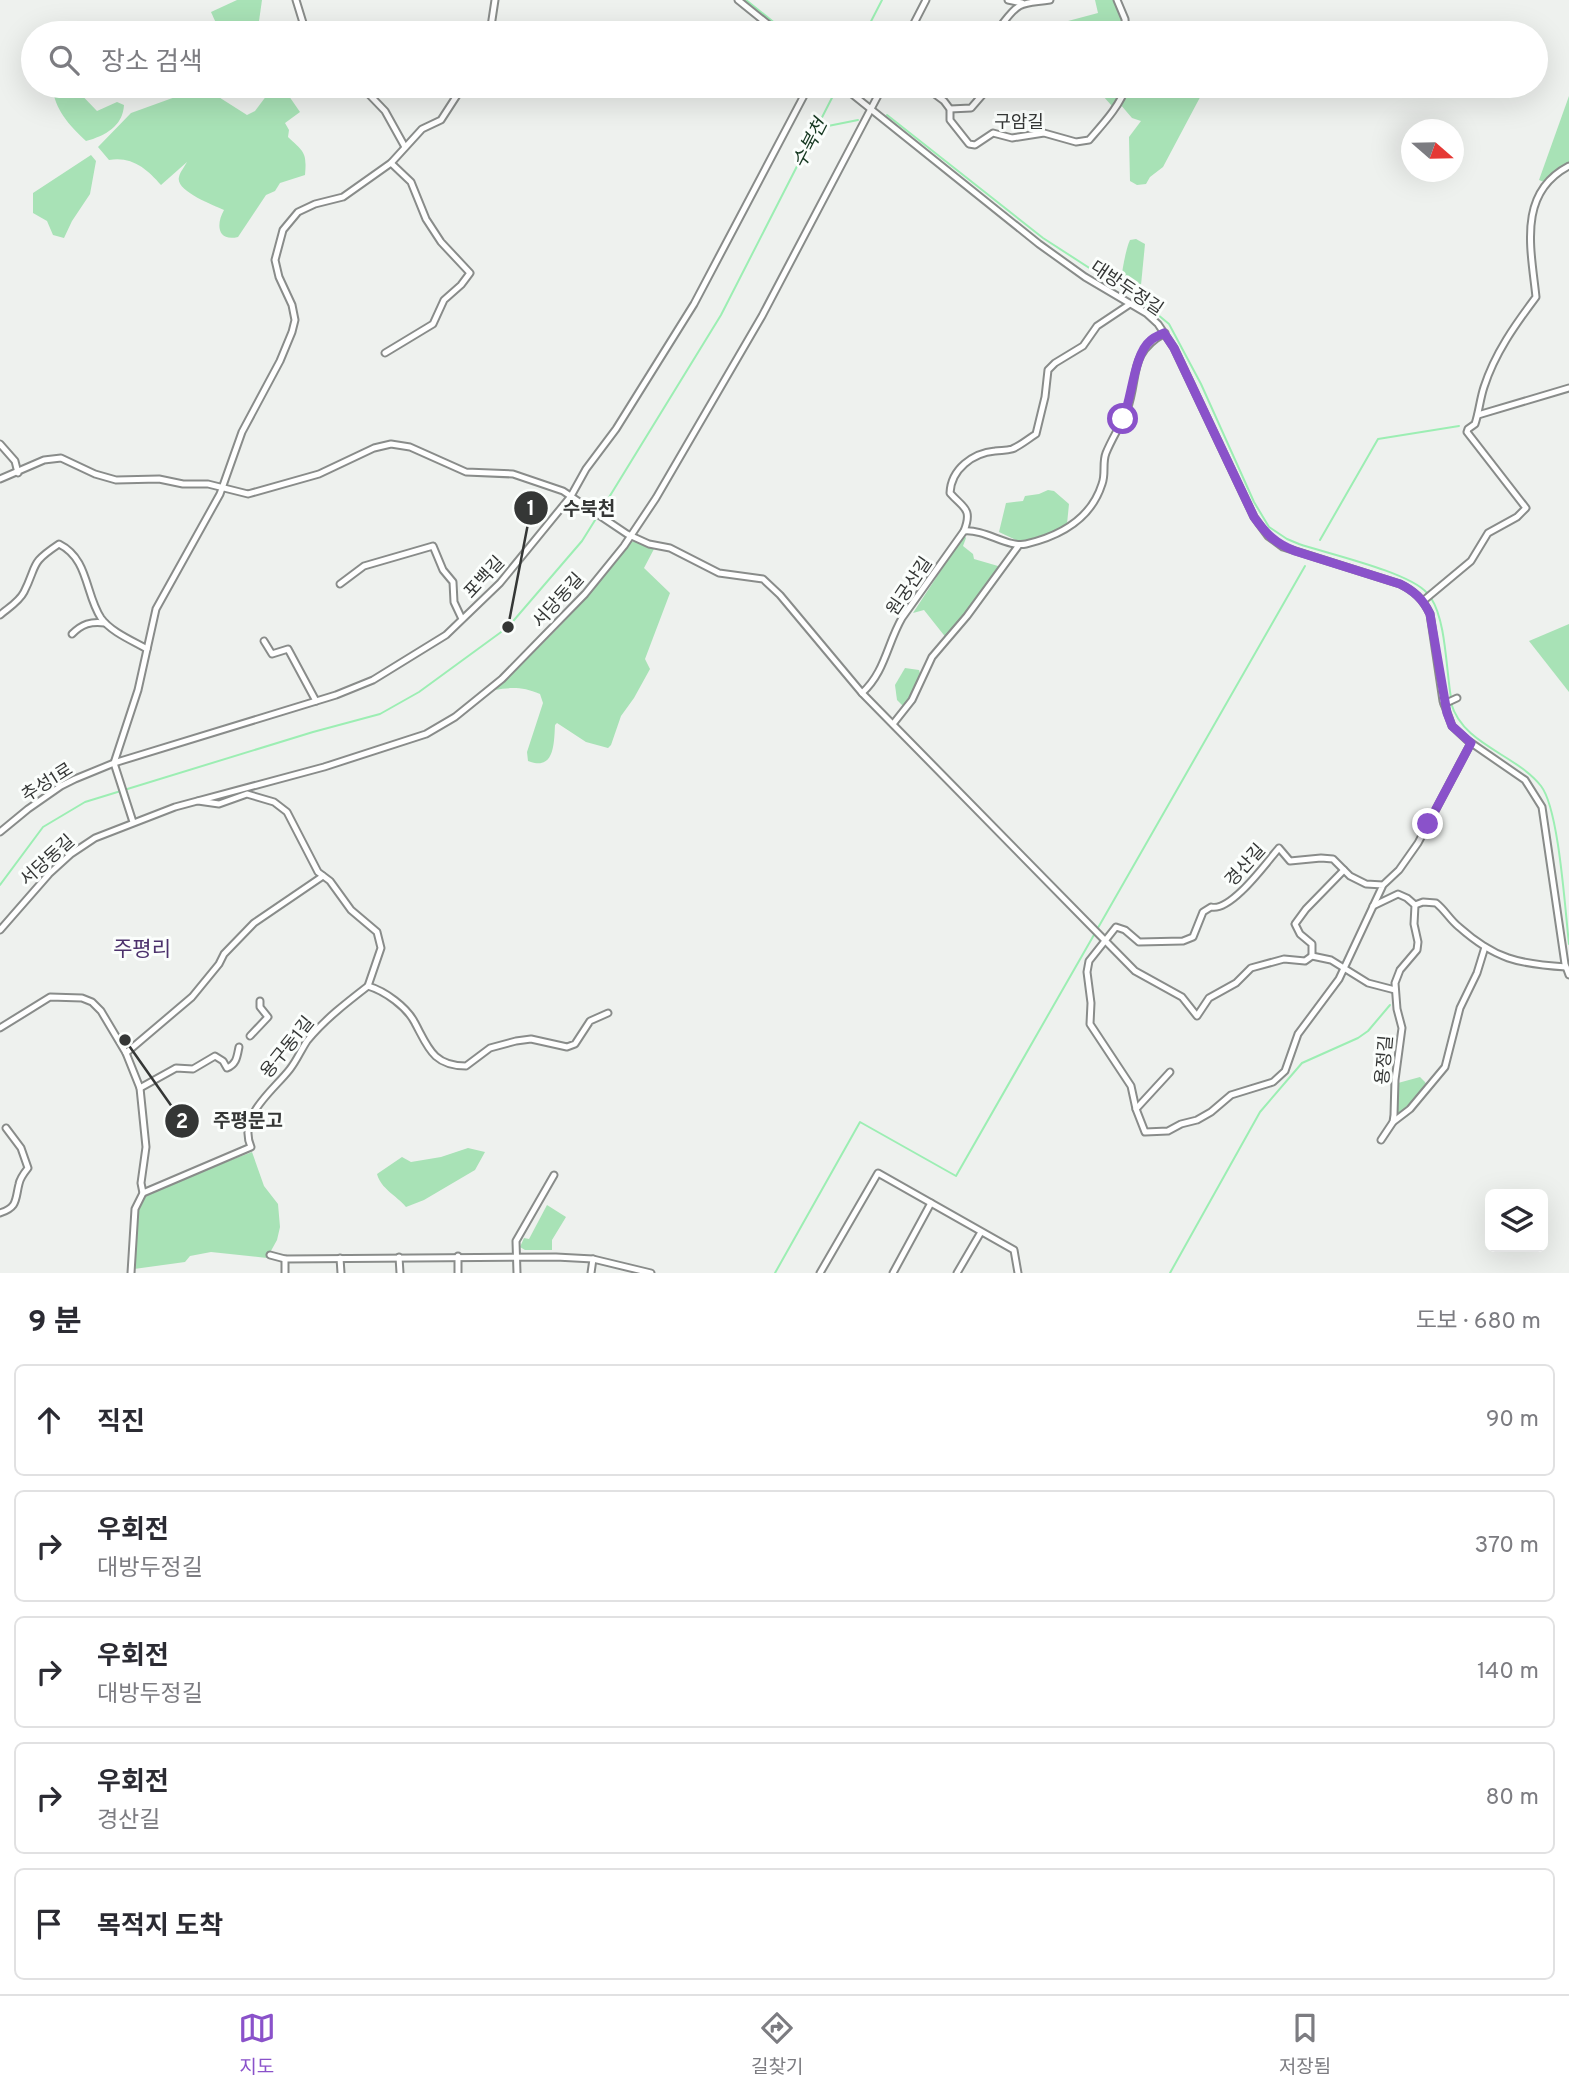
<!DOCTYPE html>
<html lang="ko">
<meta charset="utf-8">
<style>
:root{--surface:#fff;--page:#f7f7f7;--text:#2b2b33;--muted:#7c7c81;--line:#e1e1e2;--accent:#8a52ca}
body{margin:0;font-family:Overpass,"Noto Sans KR",sans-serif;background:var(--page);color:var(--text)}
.controls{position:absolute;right:21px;bottom:21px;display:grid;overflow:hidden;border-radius:10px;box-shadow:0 7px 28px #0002}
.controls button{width:63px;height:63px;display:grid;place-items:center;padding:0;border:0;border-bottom:2px solid var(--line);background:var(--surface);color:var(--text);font:35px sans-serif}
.compass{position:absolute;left:1401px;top:119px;width:63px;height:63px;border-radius:50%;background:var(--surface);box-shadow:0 7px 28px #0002;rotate:110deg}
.stop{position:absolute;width:21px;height:21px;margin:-16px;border:5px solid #8a52ca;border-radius:50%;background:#fff}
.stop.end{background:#8a52ca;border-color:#fff;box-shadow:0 2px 7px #0008}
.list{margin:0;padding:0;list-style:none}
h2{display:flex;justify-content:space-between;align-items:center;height:91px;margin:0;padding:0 28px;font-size:30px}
h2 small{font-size:23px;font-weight:400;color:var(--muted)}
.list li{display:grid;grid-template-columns:46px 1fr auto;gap:21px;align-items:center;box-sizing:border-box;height:112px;margin:0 14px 14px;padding:0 14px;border:2px solid var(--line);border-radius:10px}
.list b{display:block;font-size:26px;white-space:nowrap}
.list p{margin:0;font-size:23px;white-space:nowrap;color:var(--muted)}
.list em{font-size:23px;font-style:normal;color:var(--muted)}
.icon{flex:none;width:38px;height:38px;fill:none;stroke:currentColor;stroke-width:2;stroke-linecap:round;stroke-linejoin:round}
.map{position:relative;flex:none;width:1569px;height:1273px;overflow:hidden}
.search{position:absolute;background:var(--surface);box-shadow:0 7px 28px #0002;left:21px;right:21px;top:21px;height:77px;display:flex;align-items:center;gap:18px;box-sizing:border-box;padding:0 24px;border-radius:38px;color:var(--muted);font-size:26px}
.sheet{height:721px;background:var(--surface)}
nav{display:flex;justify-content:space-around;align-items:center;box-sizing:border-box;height:98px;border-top:2px solid var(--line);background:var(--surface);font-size:19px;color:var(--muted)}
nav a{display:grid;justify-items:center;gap:4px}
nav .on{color:var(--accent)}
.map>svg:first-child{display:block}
.green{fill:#a8e2b6}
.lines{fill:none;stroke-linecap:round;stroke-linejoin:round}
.stream{stroke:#9ceeb3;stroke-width:2}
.minor-casing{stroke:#898c8a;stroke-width:9}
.minor{stroke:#fff;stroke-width:5}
.route{stroke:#8a52ca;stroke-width:9}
.labels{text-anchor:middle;stroke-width:6;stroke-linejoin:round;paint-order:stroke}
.street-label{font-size:18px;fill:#353736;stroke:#fbfefc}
.water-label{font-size:19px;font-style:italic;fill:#153720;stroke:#fbfefc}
.quarter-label{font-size:21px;fill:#4c316c;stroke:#fbfefc}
.leader{fill:none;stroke:#353736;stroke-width:2.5}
.callout-dot{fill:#353736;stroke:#fbfefc;stroke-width:2.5}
.mark-label{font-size:21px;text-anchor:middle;font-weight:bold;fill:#fff}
.callout-label{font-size:19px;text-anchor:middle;font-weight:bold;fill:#353736;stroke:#fbfefc;stroke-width:6;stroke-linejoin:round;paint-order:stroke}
</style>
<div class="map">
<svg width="1569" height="1273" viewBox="0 0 1569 1273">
<rect width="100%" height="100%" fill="#eef1ee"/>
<g class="green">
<path d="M237,0h25l-3,21 -39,11 -9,-20z"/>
<path d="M1095,0h19l9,18 1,15h-63l-7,-12h14l30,-8z"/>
<path d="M52,86h21l24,25 20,-9 7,3c-1,21 -19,31 -38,36 -17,-16 -31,-31 -34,-55z"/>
<path d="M282,86l18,26 -15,11 4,7 -1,7c16,15 19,15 17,38l-25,8 -5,8 -9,4 -28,42c-21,5 -22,-13 -14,-27 -11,-5 -49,-19 -45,-33 1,-5 6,-11 8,-15l-26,23c-14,-16 -29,-29 -52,-25l-11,-13 33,-34 72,-26 44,28 8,-4 18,-24z"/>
<path d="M1094,86h40l3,6 8,-3v-3h61l-43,81 -13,10 -4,7 -9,1 -7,-4 -1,-44 12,-16 -9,-3 -12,-14 -8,2z"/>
<path d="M1569,96v66l-25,20 -5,-2z"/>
<path d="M91,155l5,6 -6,33 -18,27 -8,17 -11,-3 -6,-14 -14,-8v-20z"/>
<path d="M1136,239l9,5 -4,41 -4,1 -16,-5c1,-10 5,-33 9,-41z"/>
<path d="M1048,490l6,1 15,13 -2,20 -10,7 -37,11 -21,-10 7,-29 17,-2 2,-5 14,-2z"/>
<path d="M964,535l2,3 -3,8 10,8 1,5 24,7 1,3 -52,70 -23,-29 -11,3z"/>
<path d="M638,541l16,8 -10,19 26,25 -25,66 5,10 -16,29 -13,18 -10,29 -3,3 -22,-6 -29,-19 -2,2c-1,17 0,47 -27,36l-1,-9 16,-49 -3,-9c-17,-7 -28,-7 -46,-4 49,-45 98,-94 137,-148z"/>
<path d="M1569,624v68l-40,-51z"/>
<path d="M905,668l14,2 2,7 -17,30 -7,-7 -2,-15z"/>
<path d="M1420,1077l5,5 4,7 -21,27 -8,5 -4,-5 2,-33z"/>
<path d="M468,1148l17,4 -10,18 -51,30 -18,7c-10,-12 -25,-18 -29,-33l25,-17 9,5 30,-5z"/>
<path d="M252,1152l12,34 14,18 2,23 -3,13 -10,18 -56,-6 -21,4 -5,6 -51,7 3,-65 12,-10 27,-13z"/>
<path d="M547,1205l19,12 -14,23v10h-27l-5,-3 4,-9 5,1z"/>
</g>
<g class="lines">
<g class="stream">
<path d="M746,0l41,33"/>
<path d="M865,33l17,-33"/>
<path d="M887,115l156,123 102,66 24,20 32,60 53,118 15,25 18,12 12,5c30,10 110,28 128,49"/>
<path d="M818,128l40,-8"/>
<path d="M600,512l121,-197 117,-229"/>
<path d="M1320,540l58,-101 81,-13"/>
<path d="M1431,598c15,23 15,71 20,100"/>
<path d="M1451,703c12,42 65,51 90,83 18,23 24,124 28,158"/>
<path d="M0,885l43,-58 42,-25 228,-70 67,-18 39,-22 89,-65 74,-86 15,-24"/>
<path d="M775,1273l85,-151 96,54 349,-610"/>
<path d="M1170,1273l90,-161 42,-49 56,-25 10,-7 22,-26"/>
</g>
<defs>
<g id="minor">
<path d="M296,0l8,26 6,7"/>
<path d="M738,0l41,33"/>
<path d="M1008,0l14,3"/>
<path d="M1117,0l8,19 1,14"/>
<path d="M490,33l5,-33"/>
<path d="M909,33l17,-33"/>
<path d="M1007,33l-4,-10c17,-23 20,-19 47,-23"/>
<path d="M361,86l24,25 20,36"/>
<path d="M842,86l197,158 46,33 61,36 12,11 16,24 80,169 14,19 15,11 117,37c14,7 23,15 30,30l13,87 9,25 15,14 58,40 17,27 23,157 4,11"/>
<path d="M924,86l20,15 6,8v11l19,24 6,1 18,-12 19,5 32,-5 32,9 13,-2c13,-15 32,-35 37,-54"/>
<path d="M950,109l21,-1 19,-22"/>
<path d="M385,353l48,-29 11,-24 17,-15 9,-12 -29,-31 -15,-23 -15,-37 -20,-19"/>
<path d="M1478,415l91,-27"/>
<path d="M0,444l15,17 3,12"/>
<path d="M0,479l44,-19 17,-2 34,16 21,6 43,-1 24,5h25l40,10 71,-20 55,-26 17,-4 19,3 56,25 47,2 50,17 64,43 22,10 21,4 49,25 44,6 17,16 82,98 273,278 47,26 15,19 12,-18 27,-15 15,-15 33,-9 21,2 7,-5 19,4 37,23 27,7"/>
<path d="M964,531c21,-2 44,17 62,13 34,-8 65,-25 76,-60 4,-10 0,-21 4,-31 6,-15 15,-28 21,-43 12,-33 1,-57 38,-77"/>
<path d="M340,584l24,-18 69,-20 10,24 10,12 1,20 8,17"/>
<path d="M1423,601l48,-40 17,-28 29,-16 9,-9 -59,-76 1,-3 7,-5c4,-12 5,-25 9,-37 11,-34 31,-62 52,-90 -5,-48 -19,-104 33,-131"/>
<path d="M0,615c8,-7 19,-13 24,-23 14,-28 5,-28 35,-48 30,15 26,50 42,74 10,14 32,23 46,31"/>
<path d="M72,634c10,-10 19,-13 33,-11"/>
<path d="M264,641l8,13 16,-5 28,52"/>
<path d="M862,693c23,-21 25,-49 40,-75l62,-87c9,-23 -1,-23 -14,-38 1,-24 23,-40 45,-42 6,-1 11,0 17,-2 8,-3 16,-10 24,-15l9,-37 3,-27 7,-7 28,-17 14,-20 33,-22"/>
<path d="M1444,704l13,-6"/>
<path d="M893,724l19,-24 20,-43 35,-41 52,-71"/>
<path d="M198,801l21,3 28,-10 27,8 13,10 31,60 12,9 21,29 26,22 4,16 -13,38c17,5 39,21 47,37 13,24 18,43 51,43l24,-18 26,-7 15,-2 36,8 8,-3 15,-23 18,-8"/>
<path d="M133,822l-19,-59 24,-73 18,-81 64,-115 22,-62 38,-71 12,-29 3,-12 -3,-15 -13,-28 -4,-17 8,-30 15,-18 17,-8 28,-7 48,-34 31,-34 19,-9 22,-34"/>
<path d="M0,832l28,-23 33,-23 14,-7 39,-16 222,-68 37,-15 73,-45 54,-52 71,-87 15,-27 30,-40 78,-125 115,-218"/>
<path d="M1383,885l-17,-1 -16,-8 -17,-17 -12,-1 -31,3 -11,-13c-13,15 -48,64 -68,59l-8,5 -10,25 -10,4 -44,1 -14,-12 -9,-3 -27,34 -2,11 4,31 -1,21 41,62 5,23 9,23 23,-1 13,-7 16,-4 14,-8 20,-17 42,-13 12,-11 13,-37 41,-55 44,-94 16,-15 19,-27 53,-100"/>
<path d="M1415,905l8,-3 13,1c9,7 14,17 23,24 36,32 59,37 107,40"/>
<path d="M1373,906l25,-12 9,4 8,7 -1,19 4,18 -1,8 -17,20 -5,13 2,26 5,19 -7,52 -1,35 -1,7 -12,18"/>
<path d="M0,930l49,-56 22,-20 24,-16 80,-31 149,-40 102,-33 29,-17 47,-38 83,-85 39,-48 32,-48 106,-182 121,-230"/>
<path d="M1312,956v-12l-12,-10 -5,-10 11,-15 38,-39"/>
<path d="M0,1028l50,-31 32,1 10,4 9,9 25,42 14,35 6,59 -5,36 2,10 -8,16 -4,64"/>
<path d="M250,1036l18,-19 -8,-10v-6"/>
<path d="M126,1053l66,-56 27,-33 5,-10 30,-31 69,-47"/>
<path d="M140,1088l36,-20 17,1 22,-13 8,5 4,7c10,-4 10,-12 12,-21"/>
<path d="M1136,1109l34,-37"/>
<path d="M1393,1122l17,-13 35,-42 15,-59 17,-35 8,-26"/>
<path d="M143,1193l108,-46c-14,-31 23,-57 39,-78 7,-9 11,-19 17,-28 17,-21 39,-38 61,-55"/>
<path d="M0,1213c18,-6 15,-13 19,-29 1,-6 5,-11 9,-16l-7,-20 -15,-20"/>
<path d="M270,1255l15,4 271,-2 37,2 58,14"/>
<path d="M458,1256v17"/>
<path d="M399,1257l1,16"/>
<path d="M340,1258l1,15"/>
<path d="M285,1273v-14"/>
<path d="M517,1273l-1,-32 38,-66"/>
<path d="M591,1273l2,-14"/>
<path d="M820,1273l58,-100 136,77 4,23"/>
<path d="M893,1273l38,-70"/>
<path d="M957,1273l24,-41"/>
</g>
</defs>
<use href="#minor" class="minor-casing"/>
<use href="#minor" class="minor"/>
</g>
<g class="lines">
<path class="route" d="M1123,419c9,-21 11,-65 27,-78 4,-4 10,-6 14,-8l10,15 80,169c12,17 22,27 41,34l105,33c14,7 23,15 30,30l17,99 5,13 19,17 -43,81"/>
</g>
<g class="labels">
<g class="street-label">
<text x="1019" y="128">구암길</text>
<text transform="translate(1127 288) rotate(34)" y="6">대방두정길</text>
<text transform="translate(484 577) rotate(-47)" y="6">포백길</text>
<text transform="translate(909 586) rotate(-56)" y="6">원궁산길</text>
<text transform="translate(558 600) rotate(-48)" y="6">서당동길</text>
<text transform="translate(47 782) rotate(-32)" y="6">추성1로</text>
<text transform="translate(47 860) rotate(-42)" y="6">서당동길</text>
<text transform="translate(1245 865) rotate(-48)" y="6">경산길</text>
<text transform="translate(287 1047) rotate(-51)" y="6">용구동1길</text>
<text transform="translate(1384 1060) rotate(-85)" y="6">용정길</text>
</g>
<g class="water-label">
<text transform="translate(809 143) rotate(-63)" y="7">수북천</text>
</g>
<g class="quarter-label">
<text x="142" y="956">주평리</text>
</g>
</g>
<path class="leader" d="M508 627L531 508M125 1040L182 1121"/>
<g class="callout-dot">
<circle cx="508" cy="627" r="7"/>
<circle cx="125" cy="1040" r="7"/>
<circle cx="531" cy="508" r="18"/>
<circle cx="182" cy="1121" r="18"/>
</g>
<g class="mark-label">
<text x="531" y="515">1</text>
<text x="182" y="1128">2</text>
</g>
<g class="callout-label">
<text x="589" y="515">수북천</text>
<text x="248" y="1127">주평문고</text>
</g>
</svg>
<div class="controls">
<button><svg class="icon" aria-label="layers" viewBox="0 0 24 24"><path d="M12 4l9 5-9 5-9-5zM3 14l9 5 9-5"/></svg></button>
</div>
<svg class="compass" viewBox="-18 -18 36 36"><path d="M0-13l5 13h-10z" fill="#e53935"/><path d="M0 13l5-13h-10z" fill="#7c7c81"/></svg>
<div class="stop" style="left:1123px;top:419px"></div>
<div class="stop end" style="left:1428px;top:824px"></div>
<div class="search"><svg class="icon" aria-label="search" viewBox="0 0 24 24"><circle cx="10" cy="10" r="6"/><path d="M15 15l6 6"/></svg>장소 검색</div>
</div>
<section class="sheet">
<h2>9 분<small>도보 · 680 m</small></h2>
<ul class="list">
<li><svg class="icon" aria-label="ahead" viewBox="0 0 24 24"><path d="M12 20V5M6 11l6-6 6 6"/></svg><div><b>직진</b></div><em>90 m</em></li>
<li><svg class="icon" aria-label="right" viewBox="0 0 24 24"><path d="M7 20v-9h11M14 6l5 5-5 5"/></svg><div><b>우회전</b><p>대방두정길</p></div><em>370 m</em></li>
<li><svg class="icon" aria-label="right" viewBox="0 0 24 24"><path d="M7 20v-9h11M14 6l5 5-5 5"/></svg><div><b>우회전</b><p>대방두정길</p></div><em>140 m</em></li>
<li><svg class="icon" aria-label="right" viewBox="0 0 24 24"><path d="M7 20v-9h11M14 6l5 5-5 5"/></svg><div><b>우회전</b><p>경산길</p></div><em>80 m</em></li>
<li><svg class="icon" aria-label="arrive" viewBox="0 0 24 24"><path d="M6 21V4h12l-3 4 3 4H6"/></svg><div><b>목적지 도착</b></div></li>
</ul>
</section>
<nav>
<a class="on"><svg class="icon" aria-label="map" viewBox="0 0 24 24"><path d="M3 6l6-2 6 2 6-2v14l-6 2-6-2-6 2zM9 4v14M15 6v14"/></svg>지도</a>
<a><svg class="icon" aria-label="directions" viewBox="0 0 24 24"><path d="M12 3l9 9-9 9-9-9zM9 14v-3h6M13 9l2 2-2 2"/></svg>길찾기</a>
<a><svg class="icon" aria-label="saved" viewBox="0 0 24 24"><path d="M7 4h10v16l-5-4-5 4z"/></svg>저장됨</a>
</nav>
